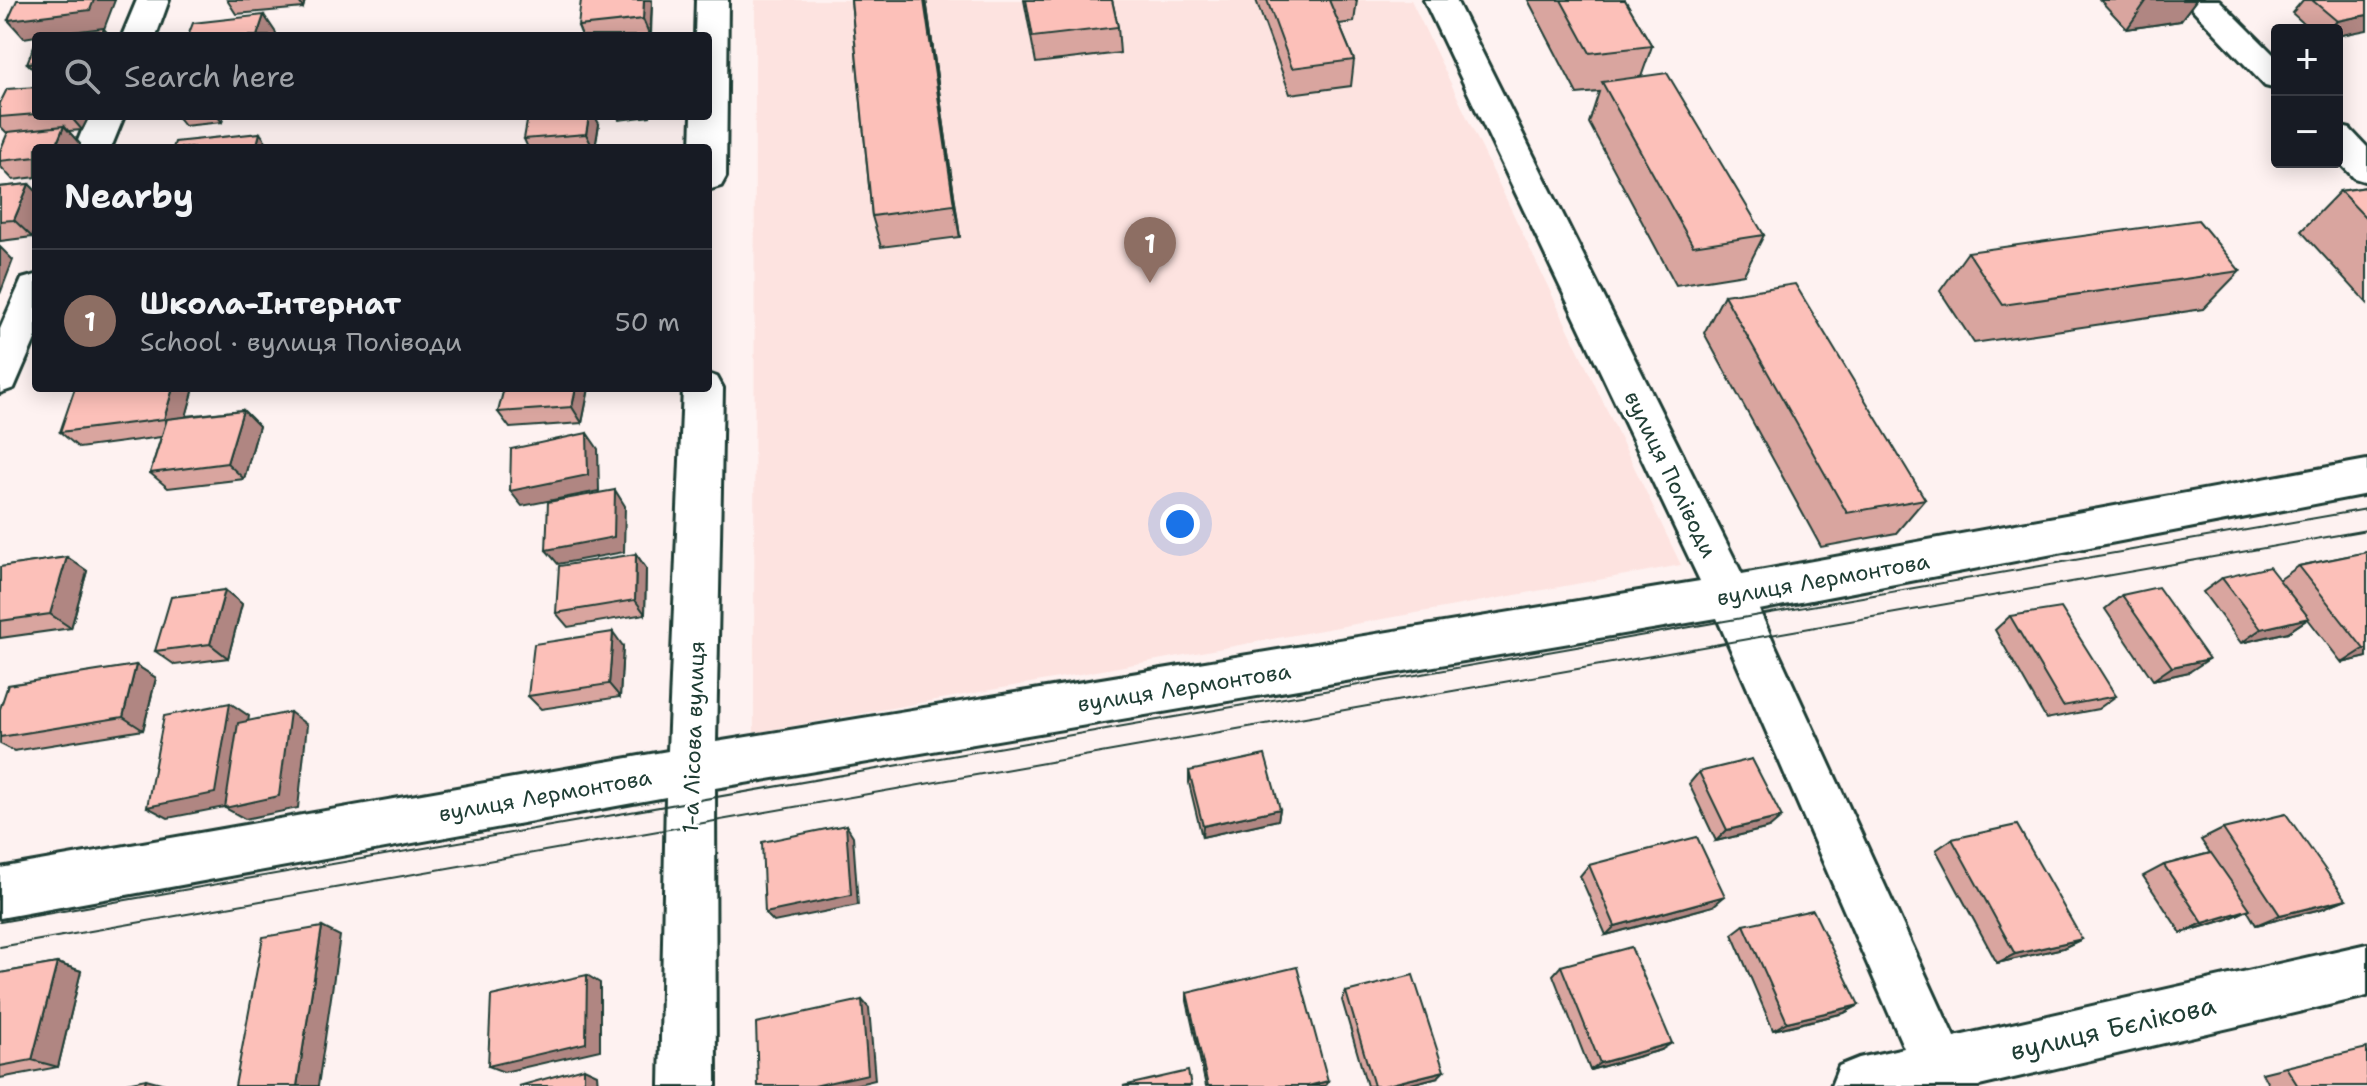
<!DOCTYPE html>
<meta charset="utf-8">
<style>
:root{--surface:#171b24;--page:#20242c;--text:#f1f3f6;--muted:#9ea1a6;--line:#363941;--accent:#7c3aed}
body{margin:0;font-family:"Shantell Sans",sans-serif;background:var(--page);color:var(--text)}
.controls{position:absolute;right:24px;top:24px;display:grid;overflow:hidden;border-radius:8px;box-shadow:0 4px 20px #0003}
.controls button{width:72px;height:72px;display:grid;place-items:center;padding:0;border:0;border-bottom:2px solid var(--line);background:var(--surface);color:var(--text);font:40px sans-serif}
.you{position:absolute;left:1180px;top:524px;width:28px;height:28px;margin:-20px;border:6px solid #fff;border-radius:50%;background:#1a73e8;box-shadow:0 0 0 12px #1a73e833}
.badge{display:grid;place-items:center;width:52px;height:52px;border-radius:50%;background:var(--accent);color:#fff;font-size:26px;font-weight:700}
.pin{position:absolute;translate:-50% -66px;filter:drop-shadow(0 2px 4px #0008)}
.pin::after{content:'';position:absolute;top:42px;width:28px;height:24px;background:inherit;clip-path:polygon(0 0,100% 0,50% 100%)}
.list{margin:0;padding:0;list-style:none}
h2{display:flex;justify-content:space-between;align-items:center;height:104px;margin:0;padding:0 32px;font-size:34px}
h2 small{font-size:26px;font-weight:400;color:var(--muted)}
.list li{display:grid;grid-template-columns:52px 1fr auto;gap:24px;align-items:center;box-sizing:border-box;height:144px;padding:0 32px;border-top:2px solid var(--line)}
.list b{display:block;font-size:30px;white-space:nowrap}
.list p{margin:0;font-size:26px;white-space:nowrap;color:var(--muted)}
.list em{font-size:26px;font-style:normal;color:var(--muted)}
.icon{flex:none;width:44px;height:44px;fill:none;stroke:currentColor;stroke-width:2;stroke-linecap:round;stroke-linejoin:round}
.map{position:relative;flex:none;width:2367px;height:1086px;overflow:hidden}
.search{position:absolute;background:var(--surface);box-shadow:0 4px 20px #0003;left:32px;top:32px;width:680px;height:88px;display:flex;align-items:center;gap:20px;box-sizing:border-box;padding:0 28px;border-radius:8px;color:var(--muted);font-size:30px}
.panel{position:absolute;background:var(--surface);box-shadow:0 4px 20px #0003;left:32px;top:144px;width:680px;height:248px;border-radius:8px}
.map>svg:first-child{display:block}
.built{fill:#fde3e0}
.lines{fill:none;stroke-linecap:round;stroke-linejoin:round}
.street-casing{stroke:#1f3d34;stroke-width:6}
.street{fill:#fff;fill-rule:evenodd}
.tram{stroke:#1f3d34;stroke-width:2}
.wall{fill:#d9a59f;stroke:#1f3d34;stroke-width:2}
.shaded-wall{fill:#b08682;stroke:#1f3d34;stroke-width:2}
.building{fill:#fcc0b9;stroke:#1f3d34;stroke-width:2}
.labels{text-anchor:middle;stroke-width:6;stroke-linejoin:round;paint-order:stroke}
.street-label{font-size:22px;fill:#1f3d34;stroke:#fff}
.near-street-label{font-size:26px;fill:#1f3d34;stroke:#fff}
</style>
<div class="map">
<svg width="2367" height="1086" viewBox="0 0 2367 1086">
<rect width="100%" height="100%" fill="#fef2f1"/>
<filter id="ink" filterUnits="userSpaceOnUse"><feTurbulence type="fractalNoise" baseFrequency=".0125" numOctaves="2"/><feDisplacementMap in="SourceGraphic" scale="16" xChannelSelector="R" yChannelSelector="G"/><feConvolveMatrix kernelMatrix="1 2 1 2 8 2 1 2 1" color-interpolation-filters="sRGB"/></filter>
<g filter="url(#ink)">
<path class="built" d="M755,0h656l270,565 -927,168z"/>
<g class="lines">
<defs>
<g id="street">
<path d="M137,0h32l-13,36h-34z"/>
<path d="M696,0h32l-2,177 -5,9 -13,4v-42h-17l1,-32h16v-80h-13z"/>
<path d="M1424,0h32l286,574 625,-114v34l-608,116 195,427 413,-93v52l-388,90h-148l8,-20 20,-8 45,-10 -187,-430 -1002,170 1,298h-56l6,-289 -666,121v-50l668,-117 15,-363h25v-14l9,3 6,11 -7,354 984,-161z"/>
<path d="M2184,0h35l58,58v31l-12,-3z"/>
<path d="M88,116h36l-13,32h-36z"/>
<path d="M2337,126l13,3 17,18v35l-13,-4 -17,-18z"/>
<path d="M36,275v62l-22,51 -14,5v-64l22,-50z"/>
</g>
</defs>
<use href="#street" class="street-casing"/>
<use href="#street" class="street"/>
<g class="tram">
<path d="M0,922l2367,-413"/>
<path d="M0,947l2367,-417"/>
</g>
</g>
<g class="wall">
<path d="M227,0h78l-2,8 -67,6z"/>
<path d="M851,0h75l34,237 -79,10 -9,-31z"/>
<path d="M1024,0h88l6,27 2,26 -84,10z"/>
<path d="M1256,0h101l-3,22 -15,2 15,36 -3,26 -61,8z"/>
<path d="M1528,0h97l27,46 -11,31 123,158 -20,39 -68,11 -87,-162 10,-31 -22,2z"/>
<path d="M2100,0h96l-16,21 -53,8z"/>
<path d="M2303,0h64l-30,30h-26l-19,-17z"/>
<path d="M652,3l-1,33h-69l-4,-10z"/>
<path d="M36,87v29h53l-7,14 -14,1 12,13 -1,4h-43v29l-23,3 -13,-14v-15l8,-17 -8,-8v-9z"/>
<path d="M176,116h48l-2,6 -38,4z"/>
<path d="M618,116h33l-32,4z"/>
<path d="M599,124l-4,24h-67l-4,-9z"/>
<path d="M29,184l7,7v37l-4,9 -32,4v-54z"/>
<path d="M2367,187v116l-66,-72 39,-40z"/>
<path d="M1968,252l272,19 -37,38 -229,34 -34,-52z"/>
<path d="M1724,295l201,204 -29,34 -75,14 -117,-214z"/>
<path d="M194,388l-8,28 57,-6 16,16 -15,53 -76,9 -18,-15 11,-36 -82,11 -19,-16z"/>
<path d="M589,388l-7,35 -72,5 -12,-16z"/>
<path d="M2367,552v105l-25,6 -34,-44 -20,13 -47,11 -38,-51 19,-14 57,2 20,-14z"/>
<path d="M636,554l10,14 -1,46 -77,13 -12,-14z"/>
<path d="M67,557l20,14 -16,57 -71,10v-71z"/>
<path d="M225,590l17,14 -14,54 -53,7 -20,-14z"/>
<path d="M2122,595l67,77 -36,8 -48,-71z"/>
<path d="M2010,616l106,80 -18,13 -52,10 -51,-89z"/>
<path d="M623,646l-3,51 -79,12 -13,-13z"/>
<path d="M136,665l20,13 -13,52 -129,21 -14,-7v-35z"/>
<path d="M1189,771l91,38 -2,11 -76,17 -13,-54z"/>
<path d="M1699,772l70,56 -53,13 -27,-57z"/>
<path d="M2223,829l123,70 -25,10 -65,16 -9,-15 -19,9 -47,14 -38,-57 21,-11 46,-12 -9,-13z"/>
<path d="M1952,839l130,100 -19,9 -66,15 -61,-113z"/>
<path d="M1589,865l124,41 -107,29 -26,-59z"/>
<path d="M1744,925l115,80 -15,8 -71,17 -41,-96z"/>
<path d="M57,963l24,8 -23,96 -58,11v-105z"/>
<path d="M1561,966l100,84 -71,20 -37,-95z"/>
<path d="M1346,992l92,85 -35,9h-36l-25,-86z"/>
<path d="M1187,993l138,93h-119l-19,-85z"/>
<path d="M2286,1067l81,19h-98l-7,-13z"/>
</g>
<g class="shaded-wall">
<path d="M94,0h21l-11,29 6,7h-74l-12,2 -16,-18z"/>
<path d="M298,0h7l-2,8z"/>
<path d="M644,0h7l1,3 -2,33 -7,-17z"/>
<path d="M924,0h2l34,237 -6,-32z"/>
<path d="M2147,0h49l-16,21 -53,8z"/>
<path d="M264,15l12,18 -1,3h-18z"/>
<path d="M2367,15v15l-30,6v-6h-8l8,-9z"/>
<path d="M36,62v11l-9,-10z"/>
<path d="M70,116h19l-7,14z"/>
<path d="M217,116h7l-2,6z"/>
<path d="M589,116h6l4,8 -4,24h-2l-7,-14z"/>
<path d="M64,126l16,18 -1,4h-24z"/>
<path d="M260,133l11,15h-15z"/>
<path d="M29,184l7,7v37l-4,9 -18,-17z"/>
<path d="M0,247l13,13 -13,34z"/>
<path d="M173,388h21l-13,47 -17,-16z"/>
<path d="M576,388h13l-7,35 -10,-16z"/>
<path d="M243,410l16,16 -15,53 -17,-16z"/>
<path d="M587,433l11,16 1,42 -77,15 -12,-15z"/>
<path d="M615,490l10,16 -1,46 -66,12 -12,-14z"/>
<path d="M636,554l10,14 -1,46 -10,-14z"/>
<path d="M67,557l20,14 -16,57 -21,-14z"/>
<path d="M225,590l17,14 -14,54 -18,-14z"/>
<path d="M2309,618l-21,14 -47,11 20,-14z"/>
<path d="M613,632l10,14 -3,51 -11,-13z"/>
<path d="M2364,649h3v8l-25,6z"/>
<path d="M2209,659l-20,13 -36,8 19,-13z"/>
<path d="M136,665l20,13 -13,52 -20,-13z"/>
<path d="M230,703l19,13 -14,89 -67,13 -21,-11z"/>
<path d="M290,712l17,13 -9,83 -53,11 -20,-11z"/>
<path d="M1280,809l-2,11 -76,17 1,-11z"/>
<path d="M1782,817l-13,11 -53,13 11,-11z"/>
<path d="M846,825l7,11 5,69 -84,17 -9,-9z"/>
<path d="M1725,896l-12,10 -107,29 9,-9z"/>
<path d="M2346,899l-25,10 -65,16 24,-10z"/>
<path d="M2250,909l-22,10 -47,14 22,-10z"/>
<path d="M322,927l18,9 -22,150h-21z"/>
<path d="M2082,939l-19,9 -66,15 18,-9z"/>
<path d="M57,963l24,8 -23,96 -26,-7z"/>
<path d="M587,975l13,8v67l-96,22 -16,-6z"/>
<path d="M862,1000l7,8 6,72 -25,6h-36z"/>
<path d="M1859,1005l-15,8 -71,17 14,-8z"/>
<path d="M1672,1043l-11,7 -71,20 10,-7z"/>
<path d="M584,1068l13,6 1,12h-14z"/>
<path d="M1444,1071l-6,6 -35,9h-20z"/>
<path d="M146,1079l23,6v1h-25z"/>
<path d="M1328,1081l-3,5h-17z"/>
</g>
<g class="building">
<path d="M17,0h77l-4,10 -82,10z"/>
<path d="M581,0h63l-1,19 -65,7z"/>
<path d="M851,0h73l30,205 -82,11z"/>
<path d="M1026,0h86l6,27 -85,10z"/>
<path d="M1267,0h62l25,60 -62,8z"/>
<path d="M1561,0h64l27,46 -62,7z"/>
<path d="M2312,0h55v15l-30,6z"/>
<path d="M264,15l-7,21h-69l5,-13z"/>
<path d="M104,28l-3,8h-62z"/>
<path d="M396,34l-1,2h-20z"/>
<path d="M36,41v21l-9,1z"/>
<path d="M1667,73l97,162 -71,11 -91,-164z"/>
<path d="M36,87v27l-36,3v-14l7,-14z"/>
<path d="M528,116h61l-3,18 -62,5z"/>
<path d="M64,126l-9,22h-19v9l-36,4v-10l8,-19z"/>
<path d="M260,133l-4,15h-83l2,-6z"/>
<path d="M29,184l-15,36 -14,1v-34z"/>
<path d="M2367,187v32l-27,-28z"/>
<path d="M2198,220l42,51 -237,34 -35,-53z"/>
<path d="M1795,284l130,215 -78,14 -123,-218z"/>
<path d="M75,388h98l-9,31 -104,13z"/>
<path d="M504,388h72l-4,19 -74,5z"/>
<path d="M243,410l-16,53 -77,10 17,-54z"/>
<path d="M587,433l1,42 -78,16 1,-42z"/>
<path d="M615,490l-1,47 -68,13 2,-48z"/>
<path d="M2367,552v97h-3l-65,-83z"/>
<path d="M636,554l-1,46 -79,13 3,-47z"/>
<path d="M67,557l-17,57 -50,7v-54z"/>
<path d="M2269,567l40,51 -48,11 -39,-51z"/>
<path d="M2158,587l51,72 -37,8 -50,-72z"/>
<path d="M225,590l-15,54 -55,7 16,-54z"/>
<path d="M2061,608l55,88 -53,10 -53,-90z"/>
<path d="M613,632l-4,52 -81,12 6,-52z"/>
<path d="M136,665l-13,52 -123,20v-28l8,-24z"/>
<path d="M230,703l-15,90 -68,14 17,-91z"/>
<path d="M290,712l-11,84 -54,12 13,-85z"/>
<path d="M1265,755l15,54 -77,17 -14,-55z"/>
<path d="M1752,759l30,58 -55,13 -28,-58z"/>
<path d="M2286,814l60,85 -66,16 -57,-86z"/>
<path d="M846,825l5,70 -86,18 -3,-71z"/>
<path d="M2017,825l65,114 -67,15 -63,-115z"/>
<path d="M1697,837l28,59 -110,30 -26,-61z"/>
<path d="M2211,853l39,56 -47,14 -39,-58z"/>
<path d="M1813,910l46,95 -72,17 -43,-97z"/>
<path d="M322,927l-25,159h-62l28,-149z"/>
<path d="M1631,947l41,96 -72,20 -39,-97z"/>
<path d="M57,963l-25,97 -32,6v-93z"/>
<path d="M1297,967l31,114 -20,5h-100l-21,-93z"/>
<path d="M587,975l-1,68 -98,23 3,-70z"/>
<path d="M1413,975l31,96 -61,15h-9l-28,-94z"/>
<path d="M862,1000l6,74 -54,12h-56l-2,-63z"/>
<path d="M2367,1048v38h-69l-12,-19z"/>
<path d="M584,1068v18h-65z"/>
<path d="M1188,1071l3,15h-68z"/>
<path d="M146,1079l-2,7h-33z"/>
</g>
</g>
<g class="labels">
<g class="street-label">
<text transform="translate(1671 474) rotate(64)" y="8">вулиця Поліводи</text>
<text transform="translate(1823 579) rotate(-10)" y="8">вулиця Лермонтова</text>
<text transform="translate(1184 687) rotate(-9)" y="8">вулиця Лермонтова</text>
<text transform="translate(693 737) rotate(-88)" y="8">1-а Лісова вулиця</text>
<text transform="translate(545 795) rotate(-10)" y="8">вулиця Лермонтова</text>
</g>
<g class="near-street-label">
<text transform="translate(2113 1028) rotate(-13)" y="9">вулиця Бєлікова</text>
</g>
</g>
</svg>
<div class="controls">
<button>+</button>
<button>−</button>
</div>
<div class="you"></div>
<div class="pin badge" style="left:1150px;top:283px;background:#8d6e63">1</div>
<div class="search"><svg class="icon" aria-label="search" viewBox="0 0 24 24"><circle cx="10" cy="10" r="6"/><path d="M15 15l6 6"/></svg>Search here</div>
<section class="panel">
<h2>Nearby<small></small></h2>
<ul class="list">
<li><span class="badge" style="background:#8d6e63">1</span><div><b>Школа-Інтернат</b><p>School · вулиця Поліводи</p></div><em>50 m</em></li>
</ul>
</section>
</div>
